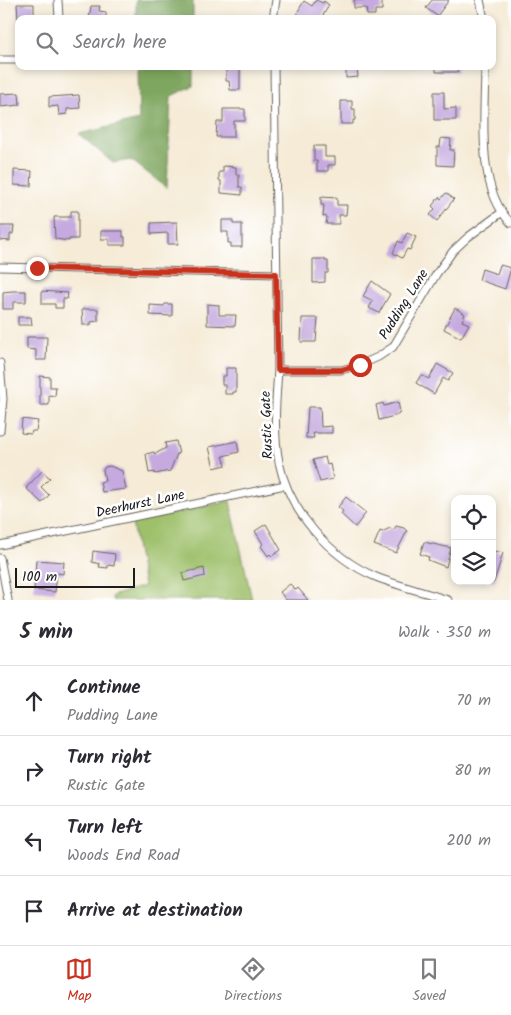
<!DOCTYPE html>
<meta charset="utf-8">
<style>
:root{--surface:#fff;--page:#f2f2f3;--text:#2b2b33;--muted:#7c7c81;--line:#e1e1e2;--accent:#c8321e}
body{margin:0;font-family:Kalam,sans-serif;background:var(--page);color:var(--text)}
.controls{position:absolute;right:15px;bottom:15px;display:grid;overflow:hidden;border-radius:10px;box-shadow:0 2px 8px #0003}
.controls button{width:45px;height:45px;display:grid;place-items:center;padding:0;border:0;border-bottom:1px solid var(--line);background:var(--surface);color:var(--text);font:25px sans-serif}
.scale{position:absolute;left:15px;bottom:12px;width:120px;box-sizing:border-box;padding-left:5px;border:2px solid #1c1c1c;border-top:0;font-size:14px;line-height:18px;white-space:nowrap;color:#1c1c1c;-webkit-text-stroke:4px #fff;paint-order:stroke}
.stop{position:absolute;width:15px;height:15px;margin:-11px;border:4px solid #c8321e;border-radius:50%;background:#fff}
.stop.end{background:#c8321e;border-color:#fff;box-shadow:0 1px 5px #0008}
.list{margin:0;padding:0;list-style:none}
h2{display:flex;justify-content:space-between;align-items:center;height:65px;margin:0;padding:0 20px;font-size:21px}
h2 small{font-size:16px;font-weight:400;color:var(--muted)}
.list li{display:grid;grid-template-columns:32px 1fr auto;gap:15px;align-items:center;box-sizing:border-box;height:70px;padding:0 20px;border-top:1px solid var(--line)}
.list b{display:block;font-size:19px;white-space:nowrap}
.list p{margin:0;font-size:16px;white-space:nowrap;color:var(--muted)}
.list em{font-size:16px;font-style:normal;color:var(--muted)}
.icon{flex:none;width:28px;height:28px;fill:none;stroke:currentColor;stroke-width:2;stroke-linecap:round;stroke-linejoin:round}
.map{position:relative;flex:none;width:511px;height:600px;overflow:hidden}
.search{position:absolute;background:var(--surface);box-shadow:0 2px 8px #0003;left:15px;right:15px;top:15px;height:55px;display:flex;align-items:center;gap:12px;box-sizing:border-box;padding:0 18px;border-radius:10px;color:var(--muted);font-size:19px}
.sheet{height:345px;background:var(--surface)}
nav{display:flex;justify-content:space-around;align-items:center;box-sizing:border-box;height:70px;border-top:1px solid var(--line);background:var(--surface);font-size:14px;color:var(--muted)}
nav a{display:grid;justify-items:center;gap:2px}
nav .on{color:var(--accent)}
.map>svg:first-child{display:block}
.green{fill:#9ec06a;stroke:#5d6e43}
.forest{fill:#7ea65e;stroke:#4d613d}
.building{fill:#c5a9df}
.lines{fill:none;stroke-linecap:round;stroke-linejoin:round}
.street-casing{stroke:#68645d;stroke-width:9}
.street{stroke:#fff;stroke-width:7}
.route{stroke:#c8321e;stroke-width:6}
.labels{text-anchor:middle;stroke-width:5;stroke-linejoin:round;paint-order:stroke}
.street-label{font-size:14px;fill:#1c1c1c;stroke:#fff}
</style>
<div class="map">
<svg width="511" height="600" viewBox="0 0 511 600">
<rect width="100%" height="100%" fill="#fff"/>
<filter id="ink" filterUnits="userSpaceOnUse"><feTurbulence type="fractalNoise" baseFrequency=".02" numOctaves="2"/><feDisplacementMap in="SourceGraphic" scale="10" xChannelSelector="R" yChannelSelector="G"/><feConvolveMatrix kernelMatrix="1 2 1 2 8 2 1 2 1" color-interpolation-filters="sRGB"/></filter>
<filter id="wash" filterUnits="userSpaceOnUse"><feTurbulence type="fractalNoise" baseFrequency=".0096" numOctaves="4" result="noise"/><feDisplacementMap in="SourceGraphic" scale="20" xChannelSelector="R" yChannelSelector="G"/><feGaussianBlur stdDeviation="1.12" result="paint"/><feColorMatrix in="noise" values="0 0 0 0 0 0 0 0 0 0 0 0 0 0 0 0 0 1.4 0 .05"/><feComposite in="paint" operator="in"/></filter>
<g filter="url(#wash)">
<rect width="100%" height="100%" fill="#f5ebd6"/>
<path class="green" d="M230,501l22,99h-139l-1,-4 32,-10 -12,-63z"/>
<g class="forest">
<rect x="136" y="0" width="57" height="19"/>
<path d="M138,66h55v20l-22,10 -4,92 -36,-28 -18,3 -34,-29 60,-14z"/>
</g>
<g id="blocks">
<g class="building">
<path d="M316,0l7,3 1,-2 5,4 -8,14h-18l-4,-2 1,-2 -3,-2 7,-12 8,5z"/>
<path d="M354,0h28v10h-7v5h-8l-1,-7h-12z"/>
<path d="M432,0h17l-12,16 -11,-8z"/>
<path d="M17,4h17v15h-16z"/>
<path d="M91,6h9l-1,5 7,1v7h-17z"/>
<path d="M346,66h11l1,11 -12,1z"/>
<path d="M436,66h21l1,6h-22z"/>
<path d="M229,68h11v22h-10l-1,-9h-3v-11h3z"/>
<path d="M434,92h10v17l12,-1v12h-22z"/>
<path d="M19,93l1,12 -20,2v-13z"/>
<path d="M79,95l1,13 -13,1v5l-8,1 -1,-9 -9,1v-10z"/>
<path d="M341,101h11v8h3v11h-2v4h-12z"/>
<path d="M223,109h22v12h-11v16h-18l1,-15h6z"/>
<path d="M441,138l10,1 -1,11h4l-1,16 -16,-1v-18h3z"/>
<path d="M314,146h11v11h10v8h-7v6h-11v-10h-3z"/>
<path d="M223,166l13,1v8h3v12h3v8l-21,-2v-12l-2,-1v-8h4z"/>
<path d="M14,170l18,1 -1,15 -17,-1z"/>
<path d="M446,193l8,6 -17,22 -7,-6 5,-6 -3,-3 7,-9 2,2z"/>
<path d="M321,197l16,1v7h10l-1,10h-7v9h-13l1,-7 -4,-1 1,-11h-3z"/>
<path d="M71,211h7v28h-9v2l-14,-2 -1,-22h17z"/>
<path d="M222,220h11v4h9v23h-11v-4h-3v-11h-6z"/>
<path d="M177,222l1,22h-10v-11l-17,1v-11z"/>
<path d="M0,226h14l-1,8h-3v7l-10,-1z"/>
<path d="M101,231h22v6h2v8h-16v-6h-8z"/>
<path d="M407,233l9,4 -6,13 -3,-1 -5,9 -9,-5 5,-12 4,2z"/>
<path d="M313,259h12v2h3v12h-3v9l-12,1z"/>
<path d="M500,265l11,3 -6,21 -26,-9 3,-11 15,5z"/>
<path d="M372,281l18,13 -11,19 -10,-5 4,-7 -10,-5z"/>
<path d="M12,291h14v11h-13v7h-10v-17z"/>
<path d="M42,291l26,2 -1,6h-4v9h-8v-4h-13z"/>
<path d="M165,304h7v12l-22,-1v-10l14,1z"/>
<path d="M207,304l12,1v10h17l-1,11 -28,-1z"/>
<path d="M455,308l10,6 -3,7 7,3 -8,14 -17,-9z"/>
<path d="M82,309h16v12l-7,1v3h-8z"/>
<path d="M18,317h13l1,8h-14z"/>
<path d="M302,318h16l-2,24h-15z"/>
<path d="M27,337h20l-1,23h-10v-10l-9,-1z"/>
<path d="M437,364l16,9 -5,8 -5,-3 -9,16 -18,-11 5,-8 8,4z"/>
<path d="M226,368h10v24h-3v2h-8v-9h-3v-9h4z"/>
<path d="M40,376l10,1v10h6l-1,9 -6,-1v10h-9z"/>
<path d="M398,402l2,10 -2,1v2l-19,5 -3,-15 7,-2 1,3z"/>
<path d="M308,407h12l1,20 11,-1v7h-19l1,5h-8z"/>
<path d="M22,419l16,2 -2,10h-4l-1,3 -10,-1z"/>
<path d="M176,441l3,13h-2l-7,17 -15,3 -1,-2 -5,1 -3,-19 8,-2 1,2 11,-6 -1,-5z"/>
<path d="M237,441l2,11 -16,4 3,9 -12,3 -5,-21z"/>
<path d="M325,457l2,8 3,-1 3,15 -13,3 -7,-22z"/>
<path d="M110,466l12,5 4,18 -24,3 -2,-10 5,-1 -2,-11 2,-3z"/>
<path d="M42,471l8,7 -9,9 8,8 -7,8 -16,-15z"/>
<path d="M346,497l20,16 -11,14 -14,-13 2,-3 -5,-4z"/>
<path d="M266,524l15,26 -9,6 -2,-2 -2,2 -7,-10 2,-2 -8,-13z"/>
<path d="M396,526l8,2 3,3 -11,22 -22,-8 6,-14 2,1 8,-4 4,2z"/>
<path d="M424,542l27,6 -5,19 -18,-7 1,-3 -9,-3z"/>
<path d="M93,551l22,3 -1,12 -6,-1v3l-9,-1 1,-3 -8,-2z"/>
<path d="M495,551l8,2 -9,29h-2v-22z"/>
<path d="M36,560l28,2 -1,12 -6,-1 -2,19 -21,-2z"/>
<path d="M204,568l1,8 -21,5 -2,-8z"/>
<path d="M290,584l6,6 2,-2 10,12h-22l-6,-8z"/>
</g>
</g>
</g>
<g filter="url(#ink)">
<use href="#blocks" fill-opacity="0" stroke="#68645d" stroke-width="1"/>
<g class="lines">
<defs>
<g id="street">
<path d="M58,0l1,19"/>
<path d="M480,0l4,19"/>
<path d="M273,19l3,-19"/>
<path d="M0,60h19"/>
<path d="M274,66l4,304c-2,30 -5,62 1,92 10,49 50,95 97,115 23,9 48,15 72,23"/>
<path d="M485,66c0,48 -10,121 26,157"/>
<path d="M0,267l276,7"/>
<path d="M0,363l3,36 -3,32"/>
<path d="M278,370h63l19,-5 18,-8 15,-10 44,-74 16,-22 15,-14 33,-24"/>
<path d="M0,545l285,-60"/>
<path d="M0,558l8,42"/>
</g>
</defs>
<use href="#street" class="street-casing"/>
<use href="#street" class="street"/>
</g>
</g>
<g class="lines" filter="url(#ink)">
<path class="route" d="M37,268l239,6 2,96h63l19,-5"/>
</g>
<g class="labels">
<g class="street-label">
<text transform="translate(403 304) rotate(-58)" y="5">Pudding Lane</text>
<text transform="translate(266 425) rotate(-92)" y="5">Rustic Gate</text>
<text transform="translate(140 503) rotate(-12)" y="5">Deerhurst Lane</text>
</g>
</g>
</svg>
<div class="controls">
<button><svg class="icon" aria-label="locate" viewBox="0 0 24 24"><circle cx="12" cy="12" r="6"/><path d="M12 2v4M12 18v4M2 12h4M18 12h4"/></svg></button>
<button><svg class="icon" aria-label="layers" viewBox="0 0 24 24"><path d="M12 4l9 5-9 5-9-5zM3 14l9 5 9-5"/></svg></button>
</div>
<div class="scale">100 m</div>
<div class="stop" style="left:360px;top:365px"></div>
<div class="stop end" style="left:37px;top:268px"></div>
<div class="search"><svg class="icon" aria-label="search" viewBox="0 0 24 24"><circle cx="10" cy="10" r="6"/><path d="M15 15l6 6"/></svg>Search here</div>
</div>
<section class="sheet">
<h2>5 min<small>Walk · 350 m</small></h2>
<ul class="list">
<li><svg class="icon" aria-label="ahead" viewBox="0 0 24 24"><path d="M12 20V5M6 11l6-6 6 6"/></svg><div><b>Continue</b><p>Pudding Lane</p></div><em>70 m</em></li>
<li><svg class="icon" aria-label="right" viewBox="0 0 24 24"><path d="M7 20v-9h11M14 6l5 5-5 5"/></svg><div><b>Turn right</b><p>Rustic Gate</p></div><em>80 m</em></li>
<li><svg class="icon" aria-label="left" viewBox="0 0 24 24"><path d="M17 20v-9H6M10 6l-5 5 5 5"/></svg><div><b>Turn left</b><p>Woods End Road</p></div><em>200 m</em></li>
<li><svg class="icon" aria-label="arrive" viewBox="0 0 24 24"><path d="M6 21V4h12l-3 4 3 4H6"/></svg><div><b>Arrive at destination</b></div></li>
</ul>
</section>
<nav>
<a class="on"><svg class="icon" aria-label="map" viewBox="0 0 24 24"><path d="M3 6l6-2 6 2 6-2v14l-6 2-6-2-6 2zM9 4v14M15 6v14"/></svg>Map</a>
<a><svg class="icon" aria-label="directions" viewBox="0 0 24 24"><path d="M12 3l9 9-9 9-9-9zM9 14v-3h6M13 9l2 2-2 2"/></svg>Directions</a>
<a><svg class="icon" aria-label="saved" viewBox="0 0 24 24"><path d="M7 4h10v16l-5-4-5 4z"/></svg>Saved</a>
</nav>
